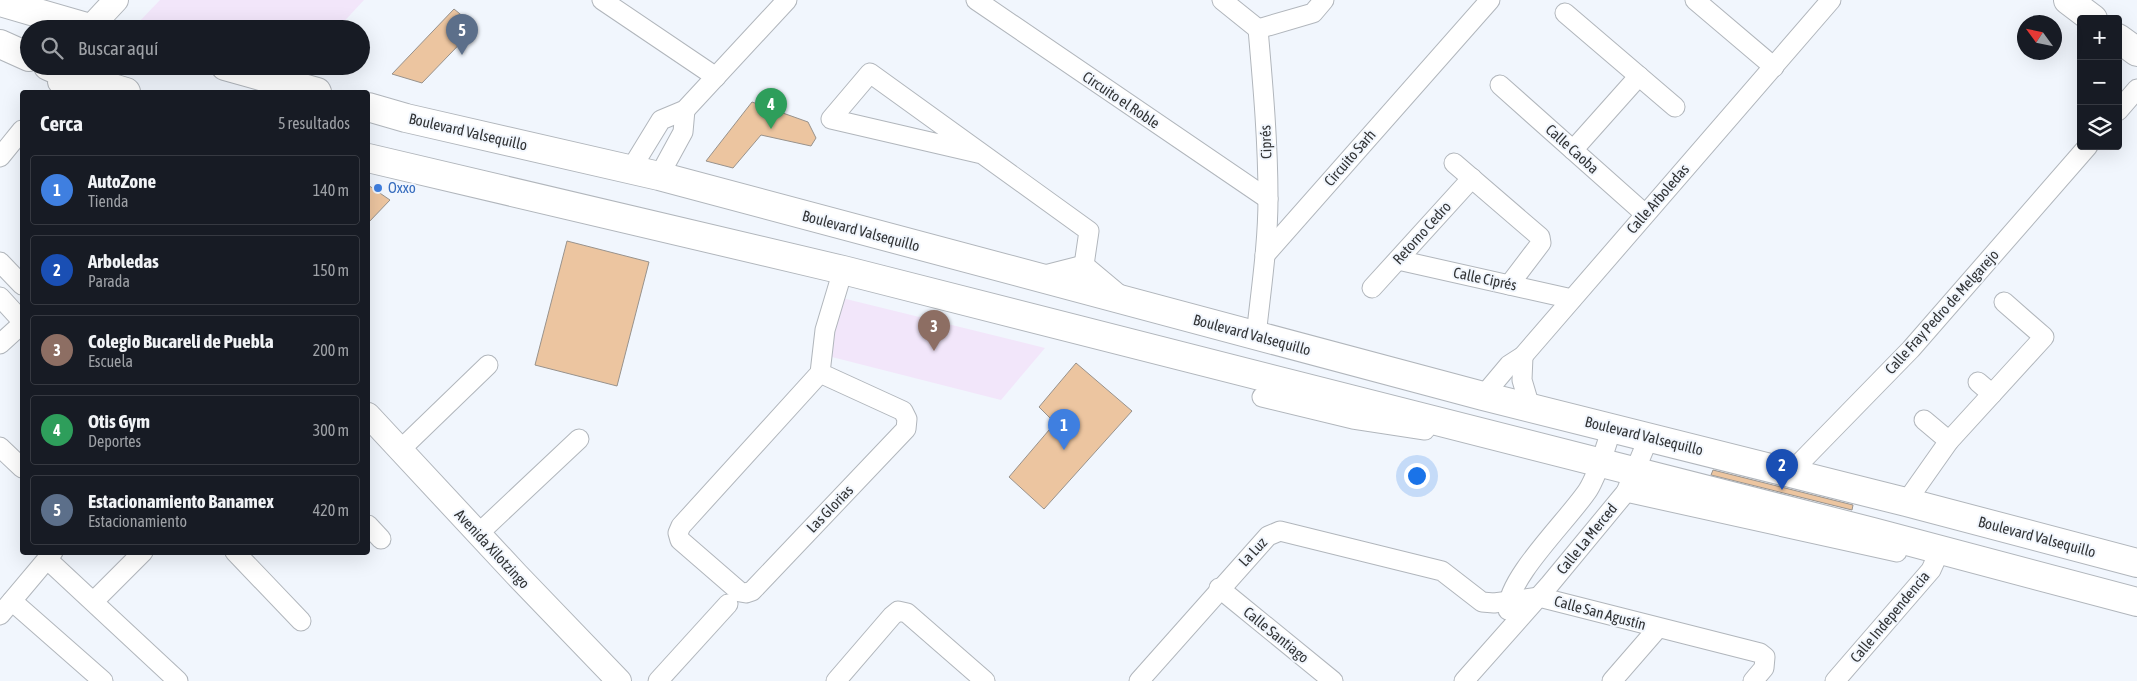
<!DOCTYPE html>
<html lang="es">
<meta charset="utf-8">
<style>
:root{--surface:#171b24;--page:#242831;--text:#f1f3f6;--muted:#9ea1a6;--line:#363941;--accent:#db2777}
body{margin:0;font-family:"Asap Condensed",sans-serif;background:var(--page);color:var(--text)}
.controls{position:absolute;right:15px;top:15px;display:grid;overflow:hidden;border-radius:5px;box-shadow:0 5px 20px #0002}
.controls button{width:45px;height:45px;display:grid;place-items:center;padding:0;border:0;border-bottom:1px solid var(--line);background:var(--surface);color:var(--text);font:25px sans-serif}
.compass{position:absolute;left:2017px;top:15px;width:45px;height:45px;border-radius:50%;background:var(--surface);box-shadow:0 5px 20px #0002;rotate:303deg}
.you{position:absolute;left:1416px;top:475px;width:18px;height:18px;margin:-12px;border:4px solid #fff;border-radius:50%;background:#1a73e8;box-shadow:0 0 0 8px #1a73e833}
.badge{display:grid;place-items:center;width:32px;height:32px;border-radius:50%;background:var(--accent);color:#fff;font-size:16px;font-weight:700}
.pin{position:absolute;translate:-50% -41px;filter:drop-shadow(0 1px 2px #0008)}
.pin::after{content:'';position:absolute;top:26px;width:18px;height:15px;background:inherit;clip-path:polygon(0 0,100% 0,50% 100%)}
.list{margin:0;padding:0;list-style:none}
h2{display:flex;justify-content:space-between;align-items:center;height:65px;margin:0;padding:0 20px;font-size:21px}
h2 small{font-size:16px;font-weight:400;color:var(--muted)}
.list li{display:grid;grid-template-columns:32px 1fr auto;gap:15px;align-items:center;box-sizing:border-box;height:70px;margin:0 10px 10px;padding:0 10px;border:1px solid var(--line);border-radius:5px}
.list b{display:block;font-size:19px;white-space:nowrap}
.list p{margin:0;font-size:16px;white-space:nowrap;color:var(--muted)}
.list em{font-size:16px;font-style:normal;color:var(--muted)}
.icon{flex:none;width:28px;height:28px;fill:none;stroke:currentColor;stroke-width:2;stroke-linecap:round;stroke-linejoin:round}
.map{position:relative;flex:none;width:2137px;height:681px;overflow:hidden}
.search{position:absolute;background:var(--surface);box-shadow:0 5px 20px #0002;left:20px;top:20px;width:350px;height:55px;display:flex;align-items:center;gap:12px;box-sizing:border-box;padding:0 18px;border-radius:28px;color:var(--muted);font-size:19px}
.panel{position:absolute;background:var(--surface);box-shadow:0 5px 20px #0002;left:20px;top:90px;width:350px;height:465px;border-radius:5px}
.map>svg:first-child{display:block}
.education{fill:#f2e6fa}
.building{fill:#ecc5a0;stroke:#98928c}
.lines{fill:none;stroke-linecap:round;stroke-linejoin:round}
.minor-casing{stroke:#b1b6bc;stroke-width:21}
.tertiary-casing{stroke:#b1b6bc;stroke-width:26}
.secondary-casing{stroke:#b1b6bc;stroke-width:30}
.primary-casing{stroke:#b1b6bc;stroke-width:30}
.minor{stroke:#fff;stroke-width:19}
.tertiary{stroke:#fff;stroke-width:24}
.secondary{stroke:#fff;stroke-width:28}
.primary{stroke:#fff;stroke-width:28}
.shop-dot{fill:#3f7fe0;stroke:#f1f6fd;stroke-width:2}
.labels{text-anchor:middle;stroke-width:4;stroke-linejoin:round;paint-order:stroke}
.street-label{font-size:15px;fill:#323436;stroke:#f1f6fd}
.shop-label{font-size:15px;fill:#366cbe;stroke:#f1f6fd;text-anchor:start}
</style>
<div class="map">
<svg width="2137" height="681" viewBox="0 0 2137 681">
<rect width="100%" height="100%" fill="#f1f6fd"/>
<g class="education">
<path d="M160,0h204l-27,29h-186l-14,-5z"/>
<path d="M842,298l203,50 -44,52 -177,-45z"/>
</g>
<g class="building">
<path d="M454,9l22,18 -54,56 -30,-9z"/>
<path d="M752,102l56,20 8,16 -5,8 -50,-11 -28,33 -27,-7z"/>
<path d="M368,185l22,15 -22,23z"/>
<path d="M567,241l82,21 -32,124 -82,-21z"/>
<path d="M1076,363l56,48 -88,98 -35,-32 46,-54 -16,-16z"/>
<path d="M1713,470l140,35 -1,5 -141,-35z"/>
</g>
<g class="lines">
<defs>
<g id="minor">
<path d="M602,0l114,77"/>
<path d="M976,0l292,199"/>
<path d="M1222,0l36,29"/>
<path d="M1695,0l79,67"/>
<path d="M1565,13l110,94"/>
<path d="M1258,29l55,-16 11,-13"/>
<path d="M1500,85l145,129"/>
<path d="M2118,111l19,-22"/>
<path d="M1573,150l66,-74"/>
<path d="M982,154l-151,-35 39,-46 219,158 -5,34"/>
<path d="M0,157l22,-27"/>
<path d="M1454,163l86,74 1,6 -32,42"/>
<path d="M631,169l30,-49 24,-10 102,-110"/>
<path d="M659,176l24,-44 2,-22"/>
<path d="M1265,255l225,-255"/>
<path d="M1398,260l174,39"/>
<path d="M0,262l22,23"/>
<path d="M1041,276l43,-11 37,31"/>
<path d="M1372,288l100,-110"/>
<path d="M0,297l22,24"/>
<path d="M1256,336c5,-46 12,-92 12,-138 0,-56 -5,-112 -10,-169"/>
<path d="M0,344l22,-20"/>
<path d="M1523,356l-1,24 8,27"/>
<path d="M820,373l83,38 4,8 -1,10 -154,162 -6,2 -6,-1 -60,-52 -2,-7 3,-7 139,-153 5,-43 18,-60"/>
<path d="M1978,382l14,12"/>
<path d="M1483,396l26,-31 14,-9 308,-356"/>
<path d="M1262,397l91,22 72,11"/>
<path d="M1924,420l25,21"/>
<path d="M0,447l22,21"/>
<path d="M400,450l88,-85"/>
<path d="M1790,473l121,-124 177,-203"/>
<path d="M1626,492l271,60"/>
<path d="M1906,502l43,-61 95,-104 -40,-35"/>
<path d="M368,525l13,14"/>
<path d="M478,534l101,-95"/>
<path d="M235,552l66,69"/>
<path d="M48,560l130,121"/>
<path d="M1219,588l114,93"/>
<path d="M12,601l91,80"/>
<path d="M94,601l49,-49"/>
<path d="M1508,610c-2,-31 61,-91 80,-120 11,-18 17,-42 24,-62"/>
<path d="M0,615l53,-63"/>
<path d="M658,681l70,-77"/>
<path d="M836,681l56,-65 6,-5 9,2 78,68"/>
<path d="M1139,681l129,-145 12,-5 162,40 40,31 12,1 45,-6 221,56 5,4 -1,11 -11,13"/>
<path d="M1464,681l86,-97 76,-92 23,-55"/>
<path d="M1612,681l46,-53"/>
<path d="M1835,681l96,-111 9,-20"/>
</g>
<g id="tertiary">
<path d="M89,29l27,-29"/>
<path d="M69,92l-9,-10 10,-16"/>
<path d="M368,415l148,159 103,107"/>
</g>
<g id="secondary">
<path d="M2068,0l25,19"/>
<path d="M2118,38l19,14"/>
</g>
<g id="primary">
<path d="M0,2l93,27"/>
<path d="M0,44l29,13"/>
<path d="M48,66l18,8 60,18"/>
<path d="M225,66l92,26"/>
<path d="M368,107l38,11 253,58 824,220 423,106 231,61"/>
<path d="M368,158l475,112 1030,262 264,70"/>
</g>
</defs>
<use href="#minor" class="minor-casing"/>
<use href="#tertiary" class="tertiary-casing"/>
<use href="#secondary" class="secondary-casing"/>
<use href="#primary" class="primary-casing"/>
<use href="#minor" class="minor"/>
<use href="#tertiary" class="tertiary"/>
<use href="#secondary" class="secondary"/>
<use href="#primary" class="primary"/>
</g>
<circle class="shop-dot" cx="378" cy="188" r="5"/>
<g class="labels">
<g class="street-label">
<text transform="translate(1121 100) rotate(34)" y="5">Circuito el Roble</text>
<text transform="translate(468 132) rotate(13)" y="5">Boulevard Valsequillo</text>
<text transform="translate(1266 142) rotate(-92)" y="5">Ciprés</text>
<text transform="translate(1572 149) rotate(42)" y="5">Calle Caoba</text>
<text transform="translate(1350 158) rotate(-49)" y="5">Circuito Sarh</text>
<text transform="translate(1658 199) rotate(-49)" y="5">Calle Arboledas</text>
<text transform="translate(861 231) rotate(15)" y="5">Boulevard Valsequillo</text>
<text transform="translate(1422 233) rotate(-48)" y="5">Retorno Cedro</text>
<text transform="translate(1485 279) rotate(12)" y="5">Calle Ciprés</text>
<text transform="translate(1942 312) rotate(-48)" y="5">Calle Fray Pedro de Melgarejo</text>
<text transform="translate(1252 335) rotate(15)" y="5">Boulevard Valsequillo</text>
<text transform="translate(1644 436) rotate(14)" y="5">Boulevard Valsequillo</text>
<text transform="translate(830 509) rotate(-46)" y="5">Las Glorias</text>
<text transform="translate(2037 537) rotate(15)" y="5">Boulevard Valsequillo</text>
<text transform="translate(1587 539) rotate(-51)" y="5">Calle La Merced</text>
<text transform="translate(492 549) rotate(47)" y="5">Avenida Xilotzingo</text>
<text transform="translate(1253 552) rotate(-47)" y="5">La Luz</text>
<text transform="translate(1600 613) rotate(15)" y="5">Calle San Agustín</text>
<text transform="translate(1890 617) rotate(-50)" y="5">Calle Independencia</text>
<text transform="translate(1276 635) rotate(39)" y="5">Calle Santiago</text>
</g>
<g class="shop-label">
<text x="388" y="193">Oxxo</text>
</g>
</g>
</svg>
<div class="controls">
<button>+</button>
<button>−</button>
<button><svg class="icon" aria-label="layers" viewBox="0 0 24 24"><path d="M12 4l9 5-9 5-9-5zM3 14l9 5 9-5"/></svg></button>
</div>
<svg class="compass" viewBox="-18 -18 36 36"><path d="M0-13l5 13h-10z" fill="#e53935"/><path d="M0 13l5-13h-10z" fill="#9ea1a6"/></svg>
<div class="you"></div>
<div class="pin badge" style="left:1064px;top:450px;background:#3f7fe0">1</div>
<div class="pin badge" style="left:1782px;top:490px;background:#1a4fb4">2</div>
<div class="pin badge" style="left:934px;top:351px;background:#8d6e63">3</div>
<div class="pin badge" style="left:771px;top:129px;background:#2e9e5b">4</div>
<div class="pin badge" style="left:462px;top:55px;background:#5c6f8a">5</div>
<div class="search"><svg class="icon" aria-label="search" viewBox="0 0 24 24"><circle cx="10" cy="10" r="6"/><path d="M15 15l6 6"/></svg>Buscar aquí</div>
<section class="panel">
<h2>Cerca<small>5 resultados</small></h2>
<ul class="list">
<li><span class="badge" style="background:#3f7fe0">1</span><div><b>AutoZone</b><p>Tienda</p></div><em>140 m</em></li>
<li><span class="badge" style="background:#1a4fb4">2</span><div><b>Arboledas</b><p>Parada</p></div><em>150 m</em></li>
<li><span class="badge" style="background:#8d6e63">3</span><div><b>Colegio Bucareli de Puebla</b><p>Escuela</p></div><em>200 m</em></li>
<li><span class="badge" style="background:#2e9e5b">4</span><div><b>Otis Gym</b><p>Deportes</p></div><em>300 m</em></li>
<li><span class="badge" style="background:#5c6f8a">5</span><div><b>Estacionamiento Banamex</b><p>Estacionamiento</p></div><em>420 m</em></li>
</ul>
</section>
</div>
